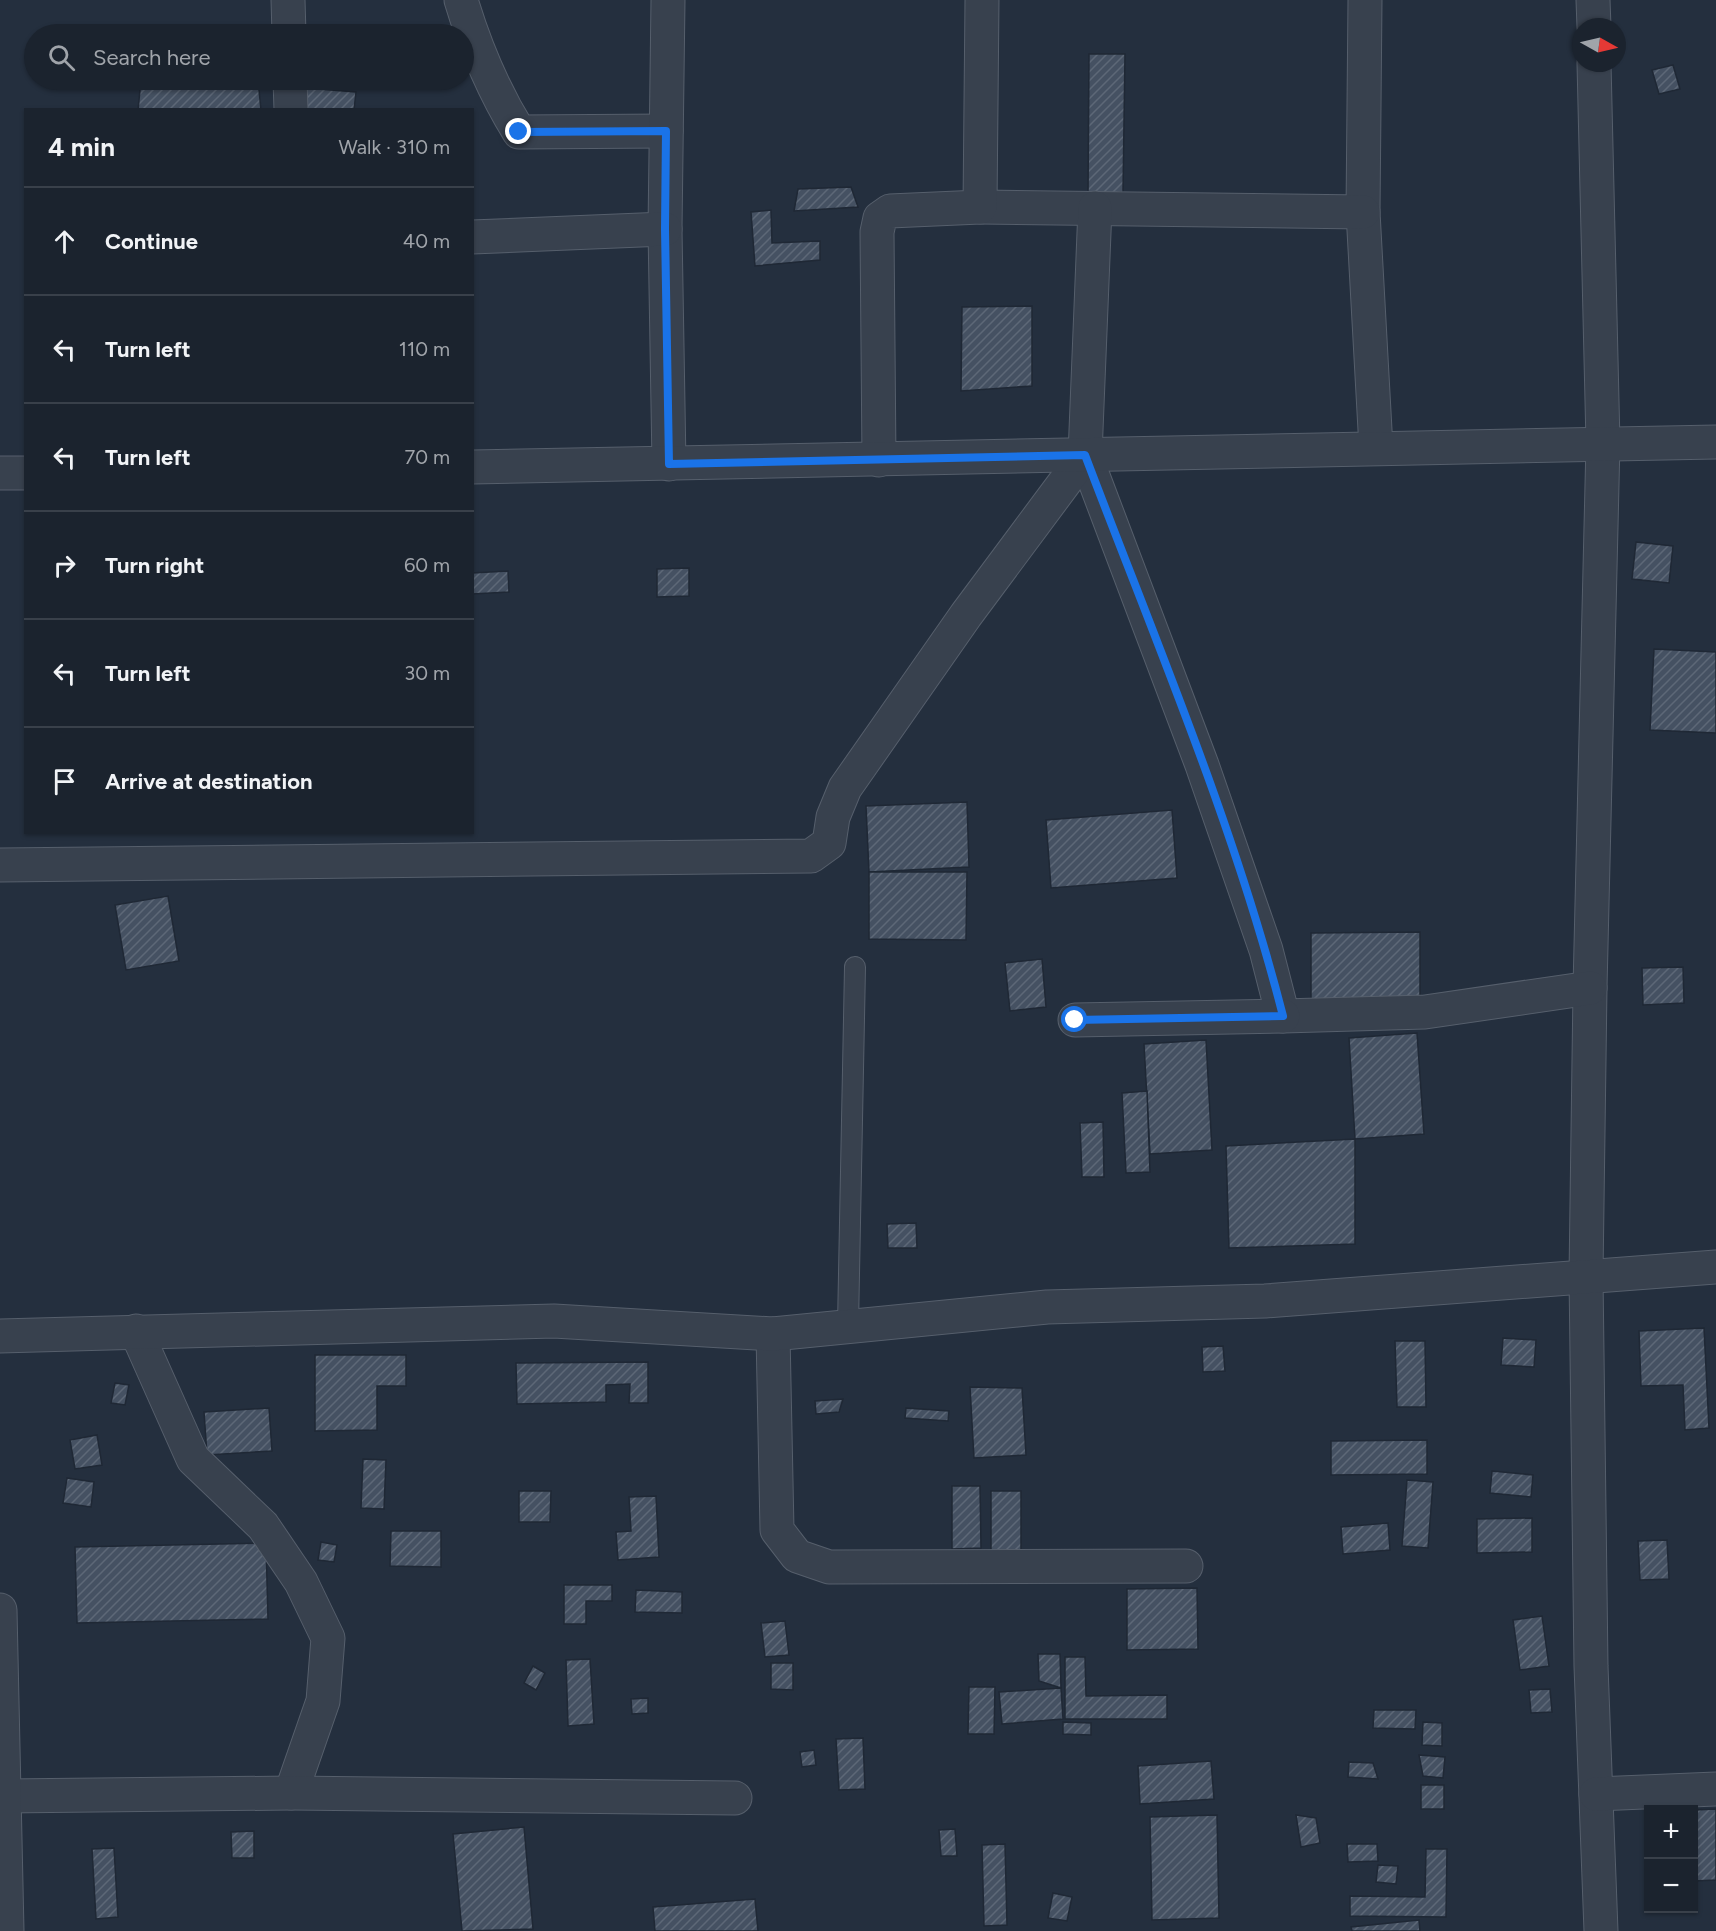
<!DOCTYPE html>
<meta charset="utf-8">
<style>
:root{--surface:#1b232e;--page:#282f3a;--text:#f1f3f6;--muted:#a0a4aa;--line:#39404a}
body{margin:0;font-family:Figtree,sans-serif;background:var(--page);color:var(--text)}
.controls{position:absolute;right:18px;bottom:18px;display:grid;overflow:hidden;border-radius:0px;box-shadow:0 2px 4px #0004}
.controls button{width:54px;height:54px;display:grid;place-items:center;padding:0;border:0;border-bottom:2px solid var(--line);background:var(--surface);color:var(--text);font:30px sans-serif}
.compass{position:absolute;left:1572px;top:18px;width:54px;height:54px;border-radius:50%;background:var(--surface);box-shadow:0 2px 4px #0004;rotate:98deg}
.stop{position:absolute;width:18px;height:18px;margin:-14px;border:4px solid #1a73e8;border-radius:50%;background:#fff}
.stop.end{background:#1a73e8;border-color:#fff;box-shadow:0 2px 6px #0008}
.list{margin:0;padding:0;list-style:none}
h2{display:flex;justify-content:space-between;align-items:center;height:78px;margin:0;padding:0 24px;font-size:26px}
h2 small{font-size:20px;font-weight:400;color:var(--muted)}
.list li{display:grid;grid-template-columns:39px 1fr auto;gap:18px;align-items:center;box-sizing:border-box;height:108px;padding:0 24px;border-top:2px solid var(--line)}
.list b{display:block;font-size:22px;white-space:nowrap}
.list em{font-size:20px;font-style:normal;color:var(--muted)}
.icon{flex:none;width:33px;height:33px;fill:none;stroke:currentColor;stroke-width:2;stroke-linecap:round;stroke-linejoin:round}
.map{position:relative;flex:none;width:1716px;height:1931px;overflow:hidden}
.search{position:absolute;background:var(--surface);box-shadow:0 2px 4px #0004;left:24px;top:24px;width:450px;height:66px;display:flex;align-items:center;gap:15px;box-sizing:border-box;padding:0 21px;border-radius:33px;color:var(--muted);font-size:22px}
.panel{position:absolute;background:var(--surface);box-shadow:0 2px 4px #0004;left:24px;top:108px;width:450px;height:726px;border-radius:0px}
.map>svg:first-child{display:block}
.building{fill:url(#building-hatch);stroke:#1f2835;stroke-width:1.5}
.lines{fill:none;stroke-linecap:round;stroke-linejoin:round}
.service-casing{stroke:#565f6c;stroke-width:22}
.minor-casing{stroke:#565f6c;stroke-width:35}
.tertiary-casing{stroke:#565f6c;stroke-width:35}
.service{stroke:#38414e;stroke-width:20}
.minor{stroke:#38414e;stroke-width:33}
.tertiary{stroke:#38414e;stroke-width:33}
.route{stroke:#1a73e8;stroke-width:8}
</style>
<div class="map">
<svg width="1716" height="1931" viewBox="0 0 1716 1931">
<defs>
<pattern id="building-hatch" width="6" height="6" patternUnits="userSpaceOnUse" patternTransform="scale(1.5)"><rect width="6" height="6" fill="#455162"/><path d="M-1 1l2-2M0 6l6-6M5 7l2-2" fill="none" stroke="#5d6877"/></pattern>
</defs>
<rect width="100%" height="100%" fill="#242f3e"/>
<g class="building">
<path d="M1089,54h36l-2,138 -35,4z"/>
<path d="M1673,65l7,24 -21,5 -7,-24z"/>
<path d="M99,80h30v5l-30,1z"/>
<path d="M141,80h117l3,30h-123z"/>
<path d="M306,88l50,4 -2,18h-49z"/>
<path d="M851,187l7,20 -64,4 4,-22z"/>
<path d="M771,210l1,33 48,-2v19l-65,6 -4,-54z"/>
<path d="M1032,306v80l-71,5 1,-84z"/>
<path d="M1636,542l37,4 -4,37 -37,-4z"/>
<path d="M689,568v28l-32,1v-28z"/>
<path d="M508,571l1,21 -37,2v-21z"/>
<path d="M1654,649l62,3v81l-66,-3z"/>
<path d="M967,802l2,65 -100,5 -3,-66z"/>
<path d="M1172,810l5,68 -126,10 -5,-68z"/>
<path d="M869,872h98l-1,68 -97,-1z"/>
<path d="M168,896l11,65 -53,9 -11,-65z"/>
<path d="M1420,932v72l-109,1v-72z"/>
<path d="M1042,959l4,48 -36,4 -5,-48z"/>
<path d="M1683,967l1,36 -41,2 -1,-37z"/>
<path d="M1417,1033l7,101 -69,5 -6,-101z"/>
<path d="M1206,1040l6,110 -62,4 -6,-110z"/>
<path d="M1147,1091l3,81 -24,1 -4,-80z"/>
<path d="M1103,1122l1,55h-22l-2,-54z"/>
<path d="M1355,1139v105l-126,4 -3,-102z"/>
<path d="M916,1223l1,25h-29l-1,-24z"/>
<path d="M1704,1328l5,100 -24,2 -2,-45 -42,1 -2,-55z"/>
<path d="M1503,1338l33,2 -2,27 -33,-2z"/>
<path d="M1395,1341h30l1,66h-29z"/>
<path d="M1223,1346l2,25 -22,1 -1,-25z"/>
<path d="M315,1355h91v31h-29v44l-62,1z"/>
<path d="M648,1362v41h-19l1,-19 -24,1v17l-89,2 -1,-41z"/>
<path d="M115,1383l14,2 -4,20 -14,-2z"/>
<path d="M970,1387l52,1 4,67 -52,3z"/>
<path d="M843,1399l-4,13 -23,2 -1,-13z"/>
<path d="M269,1408l3,43 -65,4 -3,-43z"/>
<path d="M906,1408l43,3 -1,10 -43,-3z"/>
<path d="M97,1435l5,30 -27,4 -5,-29z"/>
<path d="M1427,1440v34l-96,1v-34z"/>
<path d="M363,1459l23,1 -2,49 -23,-1z"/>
<path d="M1492,1471l41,4 -2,22 -41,-4z"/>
<path d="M67,1478l27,4 -3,25 -28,-4z"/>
<path d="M1407,1480l26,2 -5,66 -26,-2z"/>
<path d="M952,1486h28l1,62 -29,1z"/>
<path d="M519,1491h32l-1,31h-31z"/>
<rect x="991" y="1491" width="30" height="66"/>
<path d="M656,1496l3,61 -41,3 -2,-28 15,-1 -2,-34z"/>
<path d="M1532,1518v34l-55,1v-34z"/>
<path d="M1388,1523l2,27 -47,4 -2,-27z"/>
<path d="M391,1531h50v36l-51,-1z"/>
<path d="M1667,1540l2,39 -29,1 -2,-39z"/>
<path d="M321,1542l16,3 -3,17 -16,-2z"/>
<path d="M266,1543l2,76 -191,4 -2,-76z"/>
<path d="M564,1585h48v16h-26v23h-22z"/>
<path d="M1197,1588l1,61 -71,1v-61z"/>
<path d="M636,1590l46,2v21l-47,-1z"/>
<path d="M1542,1616l7,50 -29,4 -7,-50z"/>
<path d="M785,1621l4,34 -24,2 -4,-34z"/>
<path d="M1038,1654h22l1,34 -22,-7z"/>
<path d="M1065,1657h20l1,39 81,-1v24h-102z"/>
<path d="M590,1659l4,65 -26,2 -2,-66z"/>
<path d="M771,1663h22v27l-22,-1z"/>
<path d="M533,1666l12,7 -9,17 -12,-7z"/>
<path d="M969,1687h26l-1,47h-26z"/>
<path d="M1061,1688l2,31 -61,5 -3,-32z"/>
<path d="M1550,1689l2,23 -21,1 -2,-23z"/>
<path d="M648,1698v15l-16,1 -1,-15z"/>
<path d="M1374,1710h42l-1,19 -42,-1z"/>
<path d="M1063,1722l28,1v12l-28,-1z"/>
<path d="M1423,1722l19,1v23l-20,-1z"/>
<path d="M863,1738l2,51 -26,1 -3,-51z"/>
<path d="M814,1750l2,15 -14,2 -2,-15z"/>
<path d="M1419,1755l26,2 -2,21 -20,-2z"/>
<path d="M1211,1761l3,38 -74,5 -2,-38z"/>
<path d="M1349,1762l24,1 5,16 -30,-2z"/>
<rect x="1421" y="1785" width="23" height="24"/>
<path d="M1716,1809v71l-22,1v-71z"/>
<path d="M1217,1815l2,103 -67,2 -2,-103z"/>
<path d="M1296,1815l20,3 4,25 -19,4z"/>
<path d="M524,1827l9,102 -71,2 -9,-97z"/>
<path d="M955,1829l2,27h-16l-2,-26z"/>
<path d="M254,1831v27h-22l-1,-26z"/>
<path d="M1005,1844l2,81 -23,1 -2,-81z"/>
<path d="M1347,1844h30l1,17 -30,1z"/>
<path d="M114,1848l4,69 -22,2 -4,-70z"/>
<path d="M1426,1849h21l-1,68 -96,-1v-20l75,1z"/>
<path d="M1378,1865l20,1 -2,18 -20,-2z"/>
<path d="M1053,1893l19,4 -5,24 -19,-3z"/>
<path d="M755,1899l3,32h-103l-2,-24z"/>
<path d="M1419,1920l1,11h-68l-1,-4z"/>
</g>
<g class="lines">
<defs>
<path id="service" d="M848,1325l7,-358"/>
<g id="minor">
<path d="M288,0l1,34"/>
<path d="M461,0c14,47 32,90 58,132l147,-1"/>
<path d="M668,0l-3,229 4,235"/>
<path d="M1365,0l-2,212 13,236"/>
<path d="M1593,0l1,27"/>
<path d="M1594,63l9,380 -13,545 -4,288 5,390 10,265"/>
<path d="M290,80l1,30"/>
<path d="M980,207l383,5"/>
<path d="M1095,208l-10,247 117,310 64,185 17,66 142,-4 165,-24"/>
<path d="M472,237l193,-8"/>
<path d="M879,460l-2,-228 3,-14 10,-7 90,-4 2,-207"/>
<path d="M0,865l811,-9 18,-13 4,-26 12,-29 121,-173 119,-160"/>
<path d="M1075,1020l208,-4"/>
<path d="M136,1331l57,128 70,67 38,56 27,56 -5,63 -32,92"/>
<path d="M773,1334l4,196 20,26 32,11 357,-1"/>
<path d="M0,1336l554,-15 219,13 274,-27 218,-6 451,-34"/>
<path d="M1596,1794l120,-5"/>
<path d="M5,1796l286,-3 444,5"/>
</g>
<g id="tertiary">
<path d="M472,467l1244,-25"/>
<path d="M0,473h26"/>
<path d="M0,1610l7,321"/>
</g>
</defs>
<use href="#service" class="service-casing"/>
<use href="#minor" class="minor-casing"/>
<use href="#tertiary" class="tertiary-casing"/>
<use href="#service" class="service"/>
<use href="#minor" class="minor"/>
<use href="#tertiary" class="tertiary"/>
</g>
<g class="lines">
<path class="route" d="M519,132l147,-1 -1,98 4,235 416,-9c70,185 149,369 198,561l-208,4"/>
</g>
</svg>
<div class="controls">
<button>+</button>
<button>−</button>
</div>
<svg class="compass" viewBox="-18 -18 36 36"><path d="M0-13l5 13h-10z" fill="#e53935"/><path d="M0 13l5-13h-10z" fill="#a0a4aa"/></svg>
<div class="stop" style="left:1075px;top:1020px"></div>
<div class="stop end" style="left:519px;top:132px"></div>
<div class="search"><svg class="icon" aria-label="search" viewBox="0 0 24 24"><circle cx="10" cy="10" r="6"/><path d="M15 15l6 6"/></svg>Search here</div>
<section class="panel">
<h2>4 min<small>Walk · 310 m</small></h2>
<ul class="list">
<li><svg class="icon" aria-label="ahead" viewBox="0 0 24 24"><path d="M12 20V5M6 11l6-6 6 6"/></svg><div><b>Continue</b></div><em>40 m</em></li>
<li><svg class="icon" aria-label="left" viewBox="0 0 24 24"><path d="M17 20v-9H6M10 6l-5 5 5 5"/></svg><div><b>Turn left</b></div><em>110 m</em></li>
<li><svg class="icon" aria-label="left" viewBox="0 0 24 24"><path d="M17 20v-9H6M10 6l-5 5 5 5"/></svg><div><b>Turn left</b></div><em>70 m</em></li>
<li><svg class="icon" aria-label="right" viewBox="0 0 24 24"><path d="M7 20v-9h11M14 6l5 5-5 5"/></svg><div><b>Turn right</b></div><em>60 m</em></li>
<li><svg class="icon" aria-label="left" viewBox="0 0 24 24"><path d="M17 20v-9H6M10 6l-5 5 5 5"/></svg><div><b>Turn left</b></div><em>30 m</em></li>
<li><svg class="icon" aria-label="arrive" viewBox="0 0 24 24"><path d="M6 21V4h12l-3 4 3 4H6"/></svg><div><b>Arrive at destination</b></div></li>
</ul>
</section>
</div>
